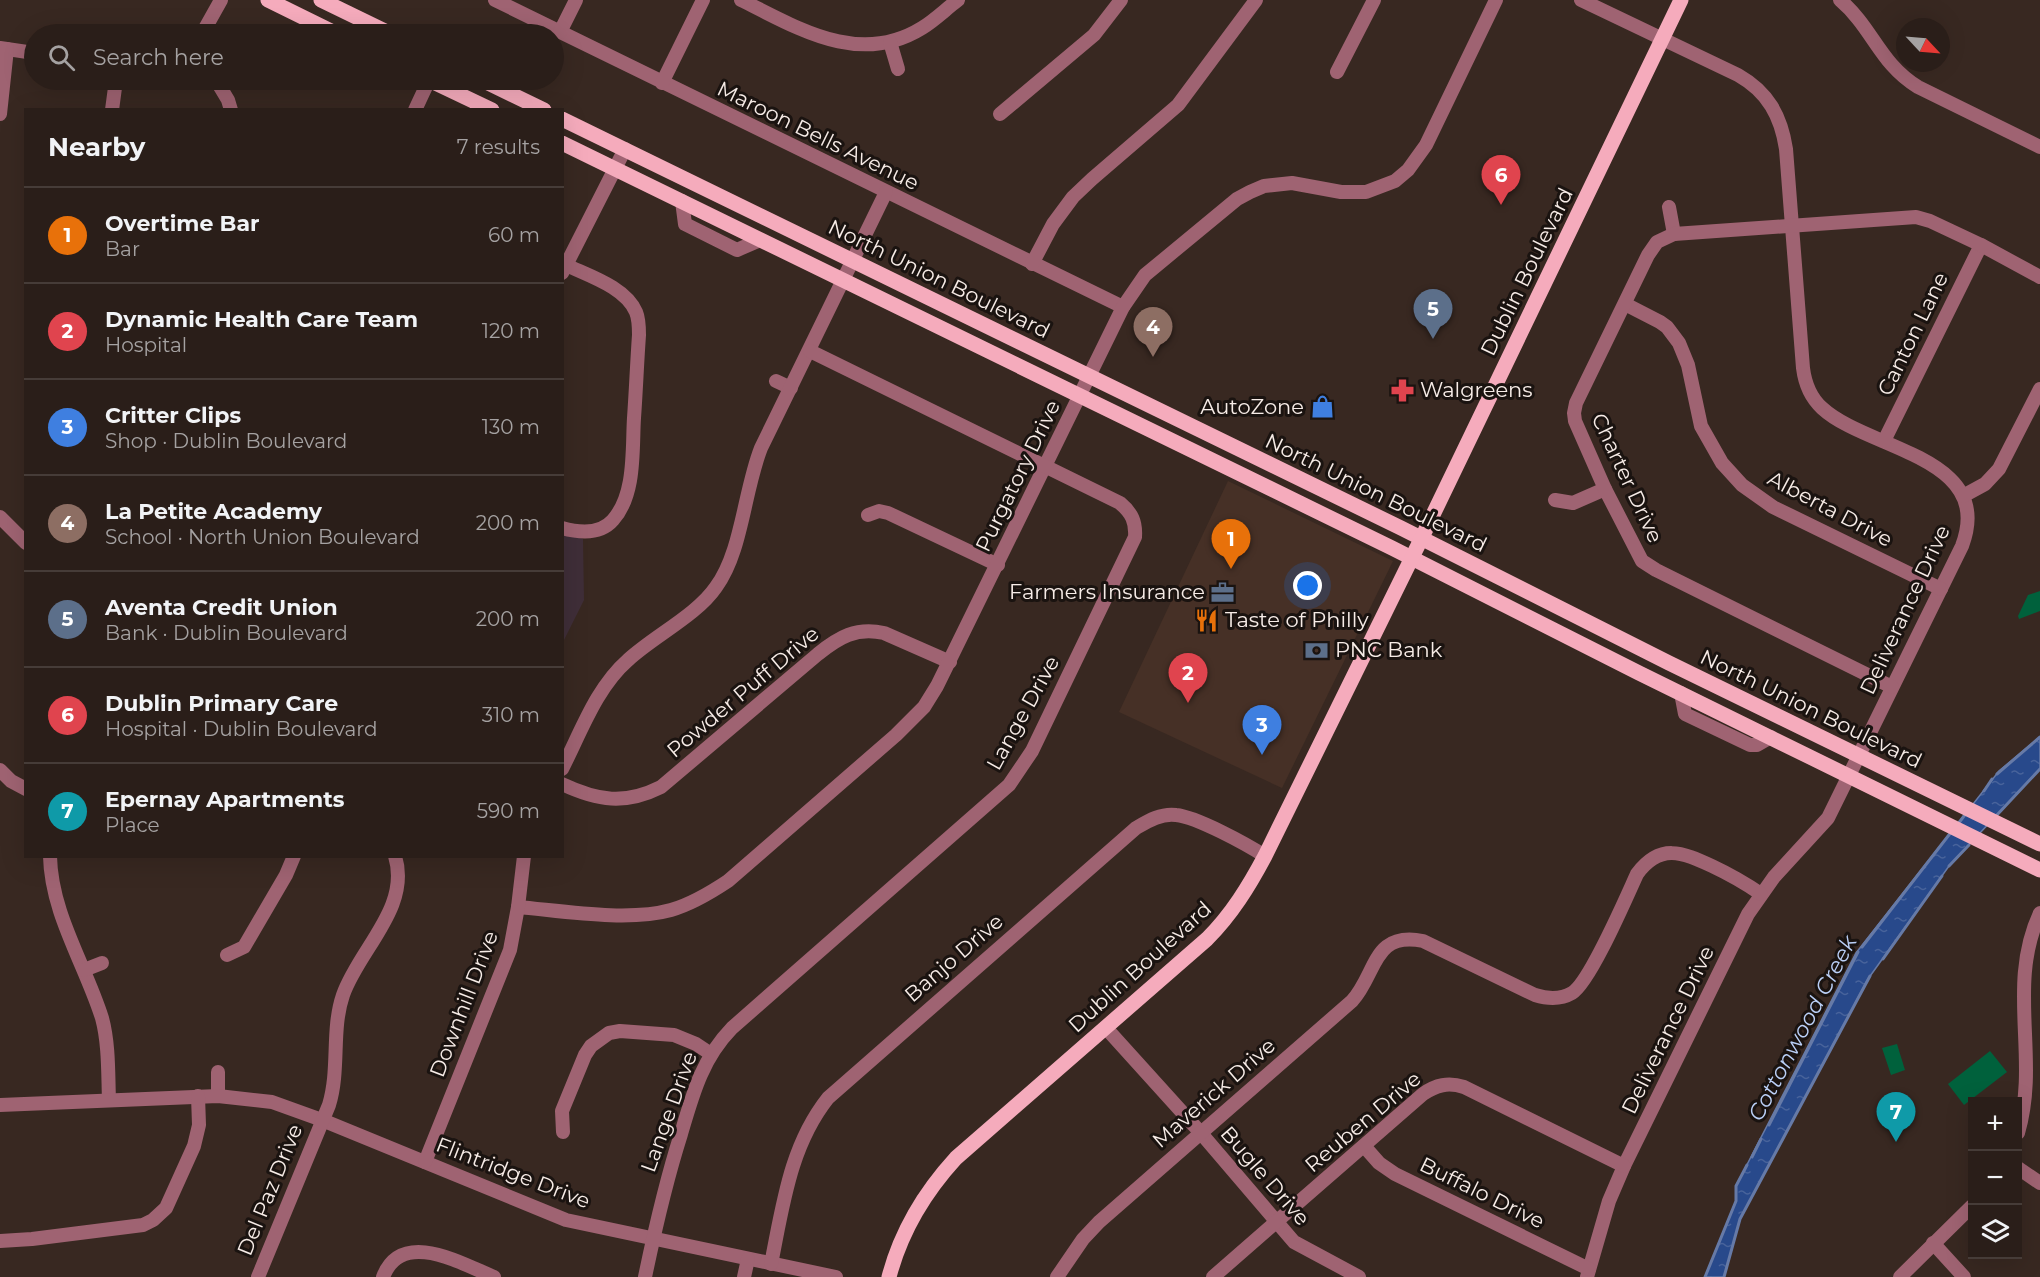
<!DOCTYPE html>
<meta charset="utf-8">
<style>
:root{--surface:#2a1e19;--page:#322722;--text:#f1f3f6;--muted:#a5a2a2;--line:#463c38;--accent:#e7ac37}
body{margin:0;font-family:Montserrat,sans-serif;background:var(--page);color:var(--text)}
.controls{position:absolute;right:18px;bottom:18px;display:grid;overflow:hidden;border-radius:0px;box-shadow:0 6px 24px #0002}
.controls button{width:54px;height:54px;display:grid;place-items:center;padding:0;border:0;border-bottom:2px solid var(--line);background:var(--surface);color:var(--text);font:30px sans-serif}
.compass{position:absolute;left:1896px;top:18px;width:54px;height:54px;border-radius:50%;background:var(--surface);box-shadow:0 6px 24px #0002;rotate:116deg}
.you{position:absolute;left:1308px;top:586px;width:21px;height:21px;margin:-15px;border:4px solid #fff;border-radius:50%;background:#1a73e8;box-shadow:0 0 0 9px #1a73e833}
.badge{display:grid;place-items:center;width:39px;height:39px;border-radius:50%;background:var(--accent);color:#fff;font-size:20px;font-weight:700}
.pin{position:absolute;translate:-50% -50px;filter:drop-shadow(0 2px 3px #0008)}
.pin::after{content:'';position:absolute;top:32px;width:21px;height:18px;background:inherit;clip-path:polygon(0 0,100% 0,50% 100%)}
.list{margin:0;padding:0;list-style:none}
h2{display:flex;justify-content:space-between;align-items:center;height:78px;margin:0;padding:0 24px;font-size:26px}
h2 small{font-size:20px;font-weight:400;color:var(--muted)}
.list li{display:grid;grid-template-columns:39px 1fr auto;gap:18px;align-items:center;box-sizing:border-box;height:96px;padding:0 24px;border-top:2px solid var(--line)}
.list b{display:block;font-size:22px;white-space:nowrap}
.list p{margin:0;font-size:20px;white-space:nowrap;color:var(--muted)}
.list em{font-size:20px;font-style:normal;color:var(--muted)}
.icon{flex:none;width:33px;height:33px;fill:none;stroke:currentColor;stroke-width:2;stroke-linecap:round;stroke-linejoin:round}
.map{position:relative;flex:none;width:2040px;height:1277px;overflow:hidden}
.search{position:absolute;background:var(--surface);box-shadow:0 6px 24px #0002;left:24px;top:24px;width:540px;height:66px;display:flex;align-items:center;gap:15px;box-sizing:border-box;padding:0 21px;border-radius:33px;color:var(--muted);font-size:22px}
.panel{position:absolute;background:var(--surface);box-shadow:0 6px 24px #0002;left:24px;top:108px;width:540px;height:750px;border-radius:0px}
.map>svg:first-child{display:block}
.built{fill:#463026}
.education{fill:#3f2e38}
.green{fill:#00613c}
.water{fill:url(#water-ripples);stroke:#667aa7;stroke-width:1.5}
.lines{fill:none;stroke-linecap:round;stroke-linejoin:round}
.stream{stroke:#667aa7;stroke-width:3}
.minor{stroke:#9f6372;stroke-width:14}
.major{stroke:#f5abbc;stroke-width:15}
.labels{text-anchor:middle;stroke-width:6;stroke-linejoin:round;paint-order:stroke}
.street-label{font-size:21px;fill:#f7ece7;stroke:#1a1310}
.poi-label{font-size:21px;fill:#f7ece7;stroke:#1a1310;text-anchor:start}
.water-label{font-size:22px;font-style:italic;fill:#bacff6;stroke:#1a1310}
</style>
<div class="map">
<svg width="2040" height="1277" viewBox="0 0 2040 1277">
<defs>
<pattern id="water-ripples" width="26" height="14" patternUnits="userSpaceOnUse" patternTransform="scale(1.5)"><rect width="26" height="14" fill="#28498b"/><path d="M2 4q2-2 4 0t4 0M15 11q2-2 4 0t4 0" fill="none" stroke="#48639b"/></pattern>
</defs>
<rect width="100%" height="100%" fill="#382821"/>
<path class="built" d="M1228,481l165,80 -111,227 -163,-76z"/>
<path class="education" d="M563,534l20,5 1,61 -21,42z"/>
<g class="green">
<path d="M2040,591v20l-21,8 -1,-3 10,-21z"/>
<path d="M1897,1044l8,26 -14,5 -9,-27z"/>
<path d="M1990,1051l17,21 -43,33 -16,-21z"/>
</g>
<path class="water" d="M2040,737v32l-91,97 -81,113 -128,240 -16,58h-19l31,-76v-15l120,-233 143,-182z"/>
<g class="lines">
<g class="stream">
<path d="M1997,774l43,-37"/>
<path d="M1984,791l8,-12"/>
<path d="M1996,816l44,-47"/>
<path d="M1958,824l9,-12"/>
<path d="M1949,866l20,-21"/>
<path d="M1862,947l90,-116"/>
<path d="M1883,959l59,-83"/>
<path d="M1769,1125l89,-173"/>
<path d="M1752,1157l9,-18"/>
<path d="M1705,1277l31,-76v-15l11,-21"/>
<path d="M1724,1277l16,-58 130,-243"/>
</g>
<g class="minor">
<path d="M495,0l628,307"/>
<path d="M741,0c57,28 118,67 181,28 13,-8 24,-19 36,-28"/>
<path d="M1581,0l157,75c30,17 43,41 48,74l17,219c2,16 7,29 19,40 45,42 174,48 140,138l-134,272 -54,59 -26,37 -124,252 -15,35 -22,76"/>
<path d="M1840,0c33,28 39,63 78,87l122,60"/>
<path d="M560,32l16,-32"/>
<path d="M202,34l19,-34"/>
<path d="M890,42l8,27"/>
<path d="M0,48l34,5"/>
<path d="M1337,72l37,-72"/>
<path d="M216,80l12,20 3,10"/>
<path d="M662,83l41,-83"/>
<path d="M112,110l4,-30"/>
<path d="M415,110l14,-30"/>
<path d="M0,114l7,-65"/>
<path d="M1000,114l94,-79 27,-35"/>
<path d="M682,201l3,23 52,26 23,-10"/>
<path d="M1669,207l5,27"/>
<path d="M1032,264l21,-40 20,-27 19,-18 86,-74 78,-105"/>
<path d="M562,273l63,-124"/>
<path d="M1625,304l35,18 7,5 12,16 9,22 13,61 21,37 20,22 31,22 168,82"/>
<path d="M776,381l15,7"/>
<path d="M1884,441l97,-196"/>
<path d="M1963,496l22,-12 14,-15 41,-80"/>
<path d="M1555,500l18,3 32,-14"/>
<path d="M868,515l11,-4 9,2 110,52"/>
<path d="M0,517l26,26"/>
<path d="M562,528c18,5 38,7 51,-8 23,-26 19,-71 21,-102 2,-28 3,-55 5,-83 0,-7 0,-16 -3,-23 -11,-25 -47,-36 -70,-47"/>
<path d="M1892,687l-236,-117 -14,-9 -37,-72 -30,-68 -1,-8 2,-10 72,-148 9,-13 17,-8 242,-17 14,4 51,24 59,32"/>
<path d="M1681,693l4,21 65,31h7l14,-8"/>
<path d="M562,769c19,-37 34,-81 66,-109 26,-24 69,-45 88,-73 26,-35 28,-96 45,-139l125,-256"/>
<path d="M0,770l11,11 15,8"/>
<path d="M562,784c36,17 63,21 99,3l157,-133c21,-17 38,-27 66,-21l66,29"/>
<path d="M50,856c1,57 35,108 52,162 7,26 6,56 7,82"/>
<path d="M518,907c45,4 110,15 153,3 21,-6 39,-17 57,-29l168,-146 28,-28 13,-21 186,-379 22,-32 92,-76 13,-7 14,-6 28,-3 49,9h25l29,-11 13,-11 18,-25 70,-145"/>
<path d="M227,955l17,-8 42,-72 8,-19"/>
<path d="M84,970l18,-7"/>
<path d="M1106,1028l94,104 94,110 65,35"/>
<path d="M218,1072v24"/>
<path d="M0,1105l218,-9 54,6 50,18 244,100 270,57"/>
<path d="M563,1132l-1,-21 23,-56 6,-9 18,-13 11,-2 54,4 22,9 15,10"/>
<path d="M2018,1133c22,-75 -12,-147 22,-220"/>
<path d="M1364,1146l15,17 16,11 194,95"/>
<path d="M425,1162l85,-212 8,-43 6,-51"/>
<path d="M2018,1168l22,15"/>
<path d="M0,1241l32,-2 111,-14 10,-5 13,-12 28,-62 5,-21 -1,-29"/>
<path d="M1933,1243l31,34"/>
<path d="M771,1264c12,-59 19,-118 57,-166l308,-270c12,-7 25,-15 40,-13 21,2 70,29 89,41"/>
<path d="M258,1277l71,-172c11,-36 2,-75 14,-110 16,-46 68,-87 52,-139"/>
<path d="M383,1277c19,-49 79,-13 111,0"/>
<path d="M645,1277c10,-48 21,-96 36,-143 12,-41 21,-75 51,-106l277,-243 23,-34 103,-214c1,-15 -3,-24 -15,-34l-310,-152"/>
<path d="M744,1277l4,-18"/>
<path d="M1057,1277l26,-38 16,-17 253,-221c25,-27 20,-70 71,-60l112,54c13,4 25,5 37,-2 18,-11 54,-95 65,-119 23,-31 45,-22 75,-8 17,8 33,17 49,28"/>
<path d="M1213,1277l210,-183c13,-9 25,-12 41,-7l160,79"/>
<path d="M1900,1277l72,-71"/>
</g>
<g class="major">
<path d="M268,0l69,34"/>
<path d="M321,0l70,34"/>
<path d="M429,80l63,30"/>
<path d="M482,80l62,30"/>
<path d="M562,119l839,409 268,135 371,181"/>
<path d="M562,143l830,405 247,125 401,197"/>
<path d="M889,1277c12,-46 35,-84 67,-119l251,-219c25,-25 42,-53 58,-83l164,-333 252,-523"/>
</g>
</g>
<defs>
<symbol id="pharmacy-bare" viewBox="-9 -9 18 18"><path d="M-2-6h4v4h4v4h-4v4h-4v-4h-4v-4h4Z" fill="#e0444e" stroke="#1a1310" stroke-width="2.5" paint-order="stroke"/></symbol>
<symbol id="shop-bare" viewBox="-9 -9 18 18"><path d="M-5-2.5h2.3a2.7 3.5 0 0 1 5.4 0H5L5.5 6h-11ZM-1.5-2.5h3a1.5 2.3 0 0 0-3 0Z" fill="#3f7fe0" stroke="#1a1310" stroke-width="2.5" paint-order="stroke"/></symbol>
<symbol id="office-bare" viewBox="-9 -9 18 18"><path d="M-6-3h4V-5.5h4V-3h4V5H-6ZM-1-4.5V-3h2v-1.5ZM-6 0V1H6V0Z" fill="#5c6f8a" stroke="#1a1310" stroke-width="2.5" paint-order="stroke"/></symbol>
<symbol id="restaurant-bare" viewBox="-9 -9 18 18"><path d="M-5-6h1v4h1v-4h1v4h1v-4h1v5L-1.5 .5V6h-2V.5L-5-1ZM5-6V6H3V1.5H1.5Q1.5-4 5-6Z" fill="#e8710a" stroke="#1a1310" stroke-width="2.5" paint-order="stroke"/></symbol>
<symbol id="bank-bare" viewBox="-9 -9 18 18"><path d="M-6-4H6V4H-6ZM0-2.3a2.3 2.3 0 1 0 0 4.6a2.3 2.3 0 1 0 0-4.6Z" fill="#5c6f8a" stroke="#1a1310" stroke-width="2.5" paint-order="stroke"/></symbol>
</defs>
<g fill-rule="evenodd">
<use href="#pharmacy-bare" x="1386" y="374" width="33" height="33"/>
<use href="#shop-bare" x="1306" y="390" width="33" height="33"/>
<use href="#office-bare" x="1206" y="576" width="33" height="33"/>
<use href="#restaurant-bare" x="1190" y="604" width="33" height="33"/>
<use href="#bank-bare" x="1300" y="634" width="33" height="33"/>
</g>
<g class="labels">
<g class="street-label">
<text transform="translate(818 136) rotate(26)" y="7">Maroon Bells Avenue</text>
<text transform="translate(1527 272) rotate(-64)" y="7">Dublin Boulevard</text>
<text transform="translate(939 279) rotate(26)" y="7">North Union Boulevard</text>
<text transform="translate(1913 334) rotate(-64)" y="7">Canton Lane</text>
<text transform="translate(1018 476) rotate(-64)" y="7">Purgatory Drive</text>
<text transform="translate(1627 478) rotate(65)" y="7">Charter Drive</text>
<text transform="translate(1376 493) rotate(26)" y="7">North Union Boulevard</text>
<text transform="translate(1830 509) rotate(28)" y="7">Alberta Drive</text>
<text transform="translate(1905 610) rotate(-65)" y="7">Deliverance Drive</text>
<text transform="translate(743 692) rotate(-40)" y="7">Powder Puff Drive</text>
<text transform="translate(1811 709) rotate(26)" y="7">North Union Boulevard</text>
<text transform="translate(1023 713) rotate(-61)" y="7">Lange Drive</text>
<text transform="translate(954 958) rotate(-41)" y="7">Banjo Drive</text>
<text transform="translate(1140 967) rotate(-42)" y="7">Dublin Boulevard</text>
<text transform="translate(464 1004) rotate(-69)" y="7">Downhill Drive</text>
<text transform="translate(1668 1030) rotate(-64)" y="7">Deliverance Drive</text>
<text transform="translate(1214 1093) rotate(-41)" y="7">Maverick Drive</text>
<text transform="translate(669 1112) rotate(-70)" y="7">Lange Drive</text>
<text transform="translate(1363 1122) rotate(-40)" y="7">Reuben Drive</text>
<text transform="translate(513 1173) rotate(21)" y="7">Flintridge Drive</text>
<text transform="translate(1265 1176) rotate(49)" y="7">Bugle Drive</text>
<text transform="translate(270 1190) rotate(-68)" y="7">Del Paz Drive</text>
<text transform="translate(1482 1193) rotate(26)" y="7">Buffalo Drive</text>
</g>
<g class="poi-label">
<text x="1420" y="397">Walgreens</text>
<text x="1304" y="414" text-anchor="end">AutoZone</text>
<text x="1205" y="599" text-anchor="end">Farmers Insurance</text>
<text x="1225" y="627">Taste of Philly</text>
<text x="1335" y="657">PNC Bank</text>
</g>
<g class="water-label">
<text transform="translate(1802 1028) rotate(-62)" y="8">Cottonwood Creek</text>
</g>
</g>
</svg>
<div class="controls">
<button>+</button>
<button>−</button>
<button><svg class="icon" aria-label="layers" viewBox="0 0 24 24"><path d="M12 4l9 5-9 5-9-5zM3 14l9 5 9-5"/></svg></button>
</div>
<svg class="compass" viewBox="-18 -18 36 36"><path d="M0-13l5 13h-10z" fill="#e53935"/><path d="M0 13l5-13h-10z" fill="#a5a2a2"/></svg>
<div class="you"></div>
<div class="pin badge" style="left:1231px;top:569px;background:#e8710a">1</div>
<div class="pin badge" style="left:1188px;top:703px;background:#e0444e">2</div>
<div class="pin badge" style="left:1262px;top:755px;background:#3f7fe0">3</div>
<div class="pin badge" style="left:1153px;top:357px;background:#8d6e63">4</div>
<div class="pin badge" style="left:1433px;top:339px;background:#5c6f8a">5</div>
<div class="pin badge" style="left:1501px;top:205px;background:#e0444e">6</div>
<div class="pin badge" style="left:1896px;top:1142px;background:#0f9aa8">7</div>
<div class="search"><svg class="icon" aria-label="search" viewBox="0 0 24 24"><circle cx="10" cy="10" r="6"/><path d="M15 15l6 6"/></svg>Search here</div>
<section class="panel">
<h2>Nearby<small>7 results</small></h2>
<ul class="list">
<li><span class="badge" style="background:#e8710a">1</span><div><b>Overtime Bar</b><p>Bar</p></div><em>60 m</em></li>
<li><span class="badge" style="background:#e0444e">2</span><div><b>Dynamic Health Care Team</b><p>Hospital</p></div><em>120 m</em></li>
<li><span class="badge" style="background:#3f7fe0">3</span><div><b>Critter Clips</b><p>Shop · Dublin Boulevard</p></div><em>130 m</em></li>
<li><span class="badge" style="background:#8d6e63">4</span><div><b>La Petite Academy</b><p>School · North Union Boulevard</p></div><em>200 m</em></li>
<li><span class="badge" style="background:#5c6f8a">5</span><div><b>Aventa Credit Union</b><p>Bank · Dublin Boulevard</p></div><em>200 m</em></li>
<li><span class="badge" style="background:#e0444e">6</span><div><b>Dublin Primary Care</b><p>Hospital · Dublin Boulevard</p></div><em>310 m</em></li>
<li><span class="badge" style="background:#0f9aa8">7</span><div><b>Epernay Apartments</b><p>Place</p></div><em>590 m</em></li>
</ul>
</section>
</div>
